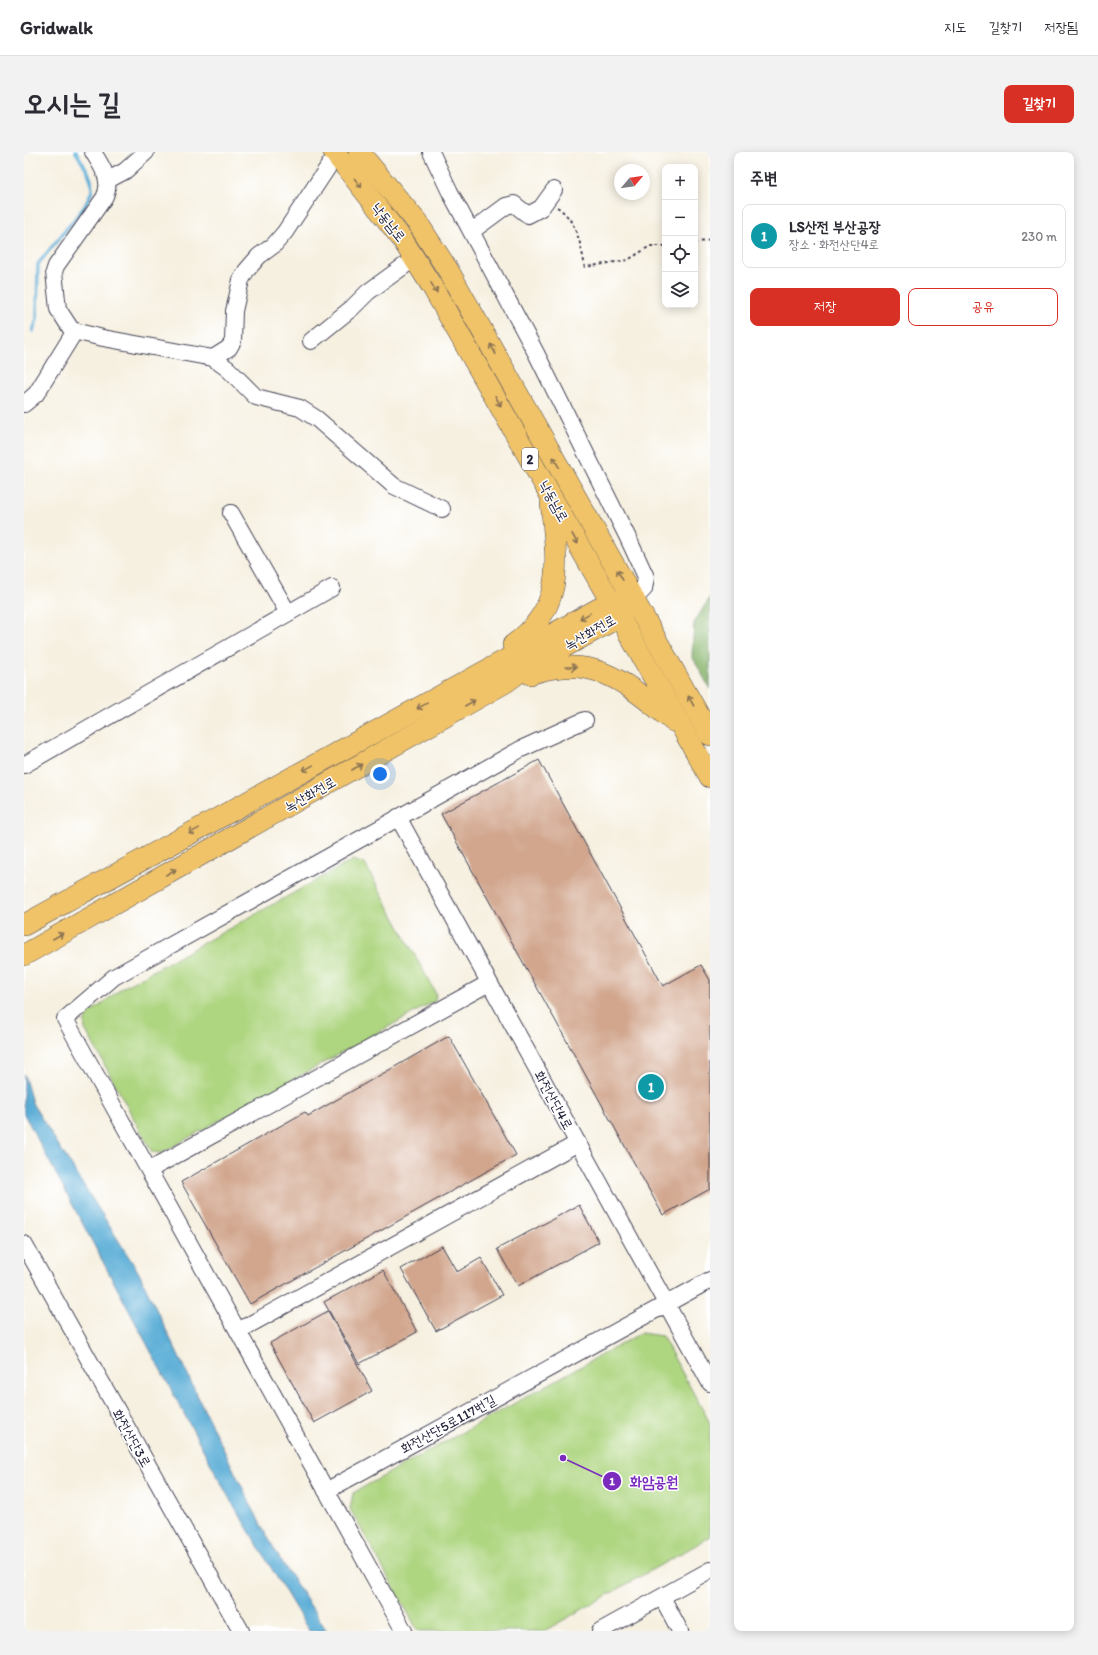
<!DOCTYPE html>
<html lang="ko">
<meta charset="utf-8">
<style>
:root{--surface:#fff;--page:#f2f2f3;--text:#2b2b33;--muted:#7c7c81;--line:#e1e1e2;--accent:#d93025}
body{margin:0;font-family:Itim,"Poor Story",sans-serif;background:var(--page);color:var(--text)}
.controls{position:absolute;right:12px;top:12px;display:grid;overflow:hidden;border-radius:8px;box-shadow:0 2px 10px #0003}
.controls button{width:36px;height:36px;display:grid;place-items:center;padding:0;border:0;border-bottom:1px solid var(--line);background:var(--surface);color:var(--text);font:20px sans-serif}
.compass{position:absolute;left:590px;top:12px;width:36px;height:36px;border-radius:50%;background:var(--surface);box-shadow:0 2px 10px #0003;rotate:61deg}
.you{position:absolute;left:356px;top:622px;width:14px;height:14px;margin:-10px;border:3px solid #fff;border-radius:50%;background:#1a73e8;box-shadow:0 0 0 6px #1a73e833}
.badge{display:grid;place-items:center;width:26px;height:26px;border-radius:50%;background:var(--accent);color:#fff;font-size:13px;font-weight:700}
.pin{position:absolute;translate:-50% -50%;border:2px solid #fff;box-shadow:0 1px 4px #0006}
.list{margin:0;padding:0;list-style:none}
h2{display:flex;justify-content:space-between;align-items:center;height:52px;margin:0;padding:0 16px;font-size:17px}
h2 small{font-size:13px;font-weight:400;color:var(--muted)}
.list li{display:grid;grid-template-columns:26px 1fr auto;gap:12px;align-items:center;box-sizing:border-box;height:64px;margin:0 8px 8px;padding:0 8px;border:1px solid var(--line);border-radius:8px}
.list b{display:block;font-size:15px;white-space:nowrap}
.list p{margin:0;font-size:13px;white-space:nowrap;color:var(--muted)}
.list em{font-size:13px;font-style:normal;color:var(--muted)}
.actions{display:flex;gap:8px;padding:12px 16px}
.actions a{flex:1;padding:9px 0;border:1px solid var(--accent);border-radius:8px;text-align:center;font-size:14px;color:var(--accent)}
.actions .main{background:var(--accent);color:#fff}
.icon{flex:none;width:22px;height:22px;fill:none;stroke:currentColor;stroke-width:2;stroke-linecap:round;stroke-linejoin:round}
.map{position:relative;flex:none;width:686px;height:1479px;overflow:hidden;border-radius:8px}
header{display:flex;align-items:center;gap:24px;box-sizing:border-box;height:56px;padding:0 20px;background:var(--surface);border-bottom:1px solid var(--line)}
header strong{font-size:19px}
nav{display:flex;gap:22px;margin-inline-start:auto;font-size:14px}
.intro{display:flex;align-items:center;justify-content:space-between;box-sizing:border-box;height:96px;padding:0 24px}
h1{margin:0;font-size:28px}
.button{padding:10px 18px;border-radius:8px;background:var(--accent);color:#fff;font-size:14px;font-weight:700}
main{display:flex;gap:24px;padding:0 24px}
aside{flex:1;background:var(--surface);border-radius:8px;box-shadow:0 2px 10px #0003}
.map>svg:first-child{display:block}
.green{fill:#aed580;stroke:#687c5e}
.forest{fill:#8ab66e;stroke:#566c54}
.water{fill:#5caed7;stroke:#3f6889}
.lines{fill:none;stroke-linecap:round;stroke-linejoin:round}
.stream{stroke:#5caed7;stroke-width:3.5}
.building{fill:#d1a68d}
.minor-casing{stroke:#424154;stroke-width:18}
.major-casing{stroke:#424154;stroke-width:22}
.path{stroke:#424154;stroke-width:2;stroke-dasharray:3 3;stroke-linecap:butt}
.minor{stroke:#fff;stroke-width:16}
.major{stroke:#f0c369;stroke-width:21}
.oneway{stroke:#897252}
.labels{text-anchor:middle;stroke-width:3;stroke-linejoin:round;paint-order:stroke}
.shield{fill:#fff;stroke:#646476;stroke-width:1}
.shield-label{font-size:13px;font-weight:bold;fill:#22223b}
.street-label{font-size:14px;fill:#22223b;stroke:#fff}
.leader{fill:none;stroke:#7b2cbf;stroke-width:1.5}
.callout-dot{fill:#7b2cbf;stroke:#fff;stroke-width:1.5}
.mark-label{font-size:12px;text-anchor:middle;font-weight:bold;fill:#fff}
.callout-label{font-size:15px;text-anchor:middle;font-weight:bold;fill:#7b2cbf;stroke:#fff;stroke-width:3;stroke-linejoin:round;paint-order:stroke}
</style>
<header>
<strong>Gridwalk</strong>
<nav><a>지도</a><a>길찾기</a><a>저장됨</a></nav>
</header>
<div class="intro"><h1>오시는 길</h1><a class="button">길찾기</a></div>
<main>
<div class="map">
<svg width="686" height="1479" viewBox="0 0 686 1479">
<rect width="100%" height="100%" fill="#fff"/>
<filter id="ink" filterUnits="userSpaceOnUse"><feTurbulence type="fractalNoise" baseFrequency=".025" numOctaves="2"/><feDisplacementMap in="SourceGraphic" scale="8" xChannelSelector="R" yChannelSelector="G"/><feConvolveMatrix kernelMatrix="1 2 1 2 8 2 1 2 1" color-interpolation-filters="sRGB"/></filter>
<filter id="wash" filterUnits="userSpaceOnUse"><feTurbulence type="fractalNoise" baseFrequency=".012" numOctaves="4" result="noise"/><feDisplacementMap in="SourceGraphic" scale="16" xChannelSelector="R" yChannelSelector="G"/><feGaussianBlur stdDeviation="0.9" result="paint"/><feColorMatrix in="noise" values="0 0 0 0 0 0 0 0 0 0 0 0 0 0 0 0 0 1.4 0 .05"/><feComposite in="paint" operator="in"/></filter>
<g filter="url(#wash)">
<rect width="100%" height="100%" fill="#f6f0e0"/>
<g class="green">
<path d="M329,708l12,4 71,130 -1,7 -274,152 -9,-1 -67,-123c-1,-6 0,-11 4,-15l33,-26z"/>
<path d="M617,1181l21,3 48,87v114l-166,94h-126l-68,-122 3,-16z"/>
</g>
<path class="forest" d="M686,445v92l-18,-33 2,-33z"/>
<path class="water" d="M0,922l8,29 107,170 71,149 51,103 19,34 47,72h-18l-81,-135 -204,-382z"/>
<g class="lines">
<path class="stream" d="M9,179l4,-12 1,-55 47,-58 7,-15 -1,-11 -3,-8 -12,-20"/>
</g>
<g id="blocks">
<g class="building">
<path d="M515,608l124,226 38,-21 9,15v209l-47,26 -222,-401z"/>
<path d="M425,884l67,119 -266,149 -69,-122 124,-70 3,4z"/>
<path d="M555,1053l20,37 -81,44 -21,-37z"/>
<path d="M418,1094l15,26 24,-14 21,37 -66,36 -35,-62z"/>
<path d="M359,1118l34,62 -58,32 -35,-62z"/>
<path d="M304,1159l44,80 -58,32 -44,-80z"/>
</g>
</g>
</g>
<g filter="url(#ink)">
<use href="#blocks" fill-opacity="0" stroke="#424154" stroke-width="1"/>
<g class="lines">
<defs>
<g id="minor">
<path d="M69,0c9,15 20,29 11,46l-48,68 -2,6 4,37 13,20 7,3 25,6 110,20 15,11 28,28 44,11 17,11 77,67 48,23"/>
<path d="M407,0l19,40 86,161 92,185 18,39 -2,12 -10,10"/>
<path d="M84,28l17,-9 21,-19"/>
<path d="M448,79l34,-25 8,-2 14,11 13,-7 13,-18"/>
<path d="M287,189l41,-33 16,-16 47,-34"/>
<path d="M189,206l16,-10 4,-7 1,-30 7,-31 5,-9 13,-15 15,-11 11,-13 51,-77"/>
<path d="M0,252l12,-10 39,-63"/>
<path d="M207,361l57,100"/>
<path d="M0,613l308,-177"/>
<path d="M374,665l312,566"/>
<path d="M125,1018l340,-187"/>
<path d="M0,1092l217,387"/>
<path d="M214,1179l340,-188"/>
<path d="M302,1339l384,-211"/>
<path d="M638,1445l18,34"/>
<path d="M380,1479l-339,-612 49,-42 407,-228 64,-29"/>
<path d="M576,1479l110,-61"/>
</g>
<g id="major">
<path d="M310,0l68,87 31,49 277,489"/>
<path d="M335,0l58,70 31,48 262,465"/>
<path d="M489,493c53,-38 44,-84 38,-142"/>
<path d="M506,522c64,-22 96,9 143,47"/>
<path d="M0,773l587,-323 14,-2"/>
<path d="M0,803l482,-273 19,-14 94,-51 15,-18"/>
</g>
</defs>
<use href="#minor" class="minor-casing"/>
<use href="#major" class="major-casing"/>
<g class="path">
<path d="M533,55c20,13 24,39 28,60l43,-7 22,-14h15"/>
<path d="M671,91l15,-3"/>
</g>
<use href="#minor" class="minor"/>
<use href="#major" class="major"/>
</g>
<defs><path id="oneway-shaft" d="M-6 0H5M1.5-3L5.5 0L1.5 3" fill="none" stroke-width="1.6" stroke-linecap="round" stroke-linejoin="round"/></defs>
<g class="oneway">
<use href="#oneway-shaft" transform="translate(334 31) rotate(52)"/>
<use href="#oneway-shaft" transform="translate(410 136) rotate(60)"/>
<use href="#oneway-shaft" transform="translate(469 197) rotate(-119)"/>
<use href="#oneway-shaft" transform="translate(474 249) rotate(61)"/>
<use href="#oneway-shaft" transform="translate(532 310) rotate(-119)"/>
<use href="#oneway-shaft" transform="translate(551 387) rotate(61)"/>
<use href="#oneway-shaft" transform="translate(596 423) rotate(-119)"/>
<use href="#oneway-shaft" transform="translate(561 464) rotate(151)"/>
<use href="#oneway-shaft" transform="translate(547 515)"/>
<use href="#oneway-shaft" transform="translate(667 549) rotate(-119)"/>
<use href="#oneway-shaft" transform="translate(446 551) rotate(-30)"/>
<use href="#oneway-shaft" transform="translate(398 554) rotate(151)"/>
<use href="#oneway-shaft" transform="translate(333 615) rotate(-30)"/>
<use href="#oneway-shaft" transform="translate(284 616) rotate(151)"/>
<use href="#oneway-shaft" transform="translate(170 679) rotate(151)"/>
<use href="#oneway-shaft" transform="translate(147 720) rotate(-30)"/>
<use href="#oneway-shaft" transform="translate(34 784) rotate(-30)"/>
</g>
</g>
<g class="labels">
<rect class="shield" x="498" y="296" width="16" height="22" rx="3"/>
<g class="shield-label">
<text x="506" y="312">2</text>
</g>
<g class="street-label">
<text transform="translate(365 70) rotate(52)" y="5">낙동남로</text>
<text transform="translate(530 349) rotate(61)" y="5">낙동남로</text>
<text transform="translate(566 480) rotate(-30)" y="5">녹산화전로</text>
<text transform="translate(286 642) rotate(-30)" y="5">녹산화전로</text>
<text transform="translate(530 948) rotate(61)" y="5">화전산단4로</text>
<text transform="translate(424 1272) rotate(-29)" y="5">화전산단5로117번길</text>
<text transform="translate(108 1286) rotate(61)" y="5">화전산단3로</text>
</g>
</g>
<path class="leader" d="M539 1306L588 1329"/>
<g class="callout-dot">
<circle cx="539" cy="1306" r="4"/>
<circle cx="588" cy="1329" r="10"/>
</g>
<g class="mark-label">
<text x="588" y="1333">1</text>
</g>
<g class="callout-label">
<text x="630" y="1335">화암공원</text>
</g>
</svg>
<div class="controls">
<button>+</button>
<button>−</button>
<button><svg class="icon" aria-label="locate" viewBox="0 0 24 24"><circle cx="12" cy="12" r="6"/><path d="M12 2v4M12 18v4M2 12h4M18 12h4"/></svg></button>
<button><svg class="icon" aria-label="layers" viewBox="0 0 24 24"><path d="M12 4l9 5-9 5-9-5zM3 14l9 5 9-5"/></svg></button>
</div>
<svg class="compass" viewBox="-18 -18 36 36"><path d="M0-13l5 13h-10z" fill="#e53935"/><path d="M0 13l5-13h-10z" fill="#7c7c81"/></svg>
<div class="you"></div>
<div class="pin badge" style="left:627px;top:935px;background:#0f9aa8">1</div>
</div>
<aside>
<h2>주변<small></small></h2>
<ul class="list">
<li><span class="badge" style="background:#0f9aa8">1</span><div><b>LS산전 부산공장</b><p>장소 · 화전산단4로</p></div><em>230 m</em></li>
</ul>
<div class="actions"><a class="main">저장</a><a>공유</a></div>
</aside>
</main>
